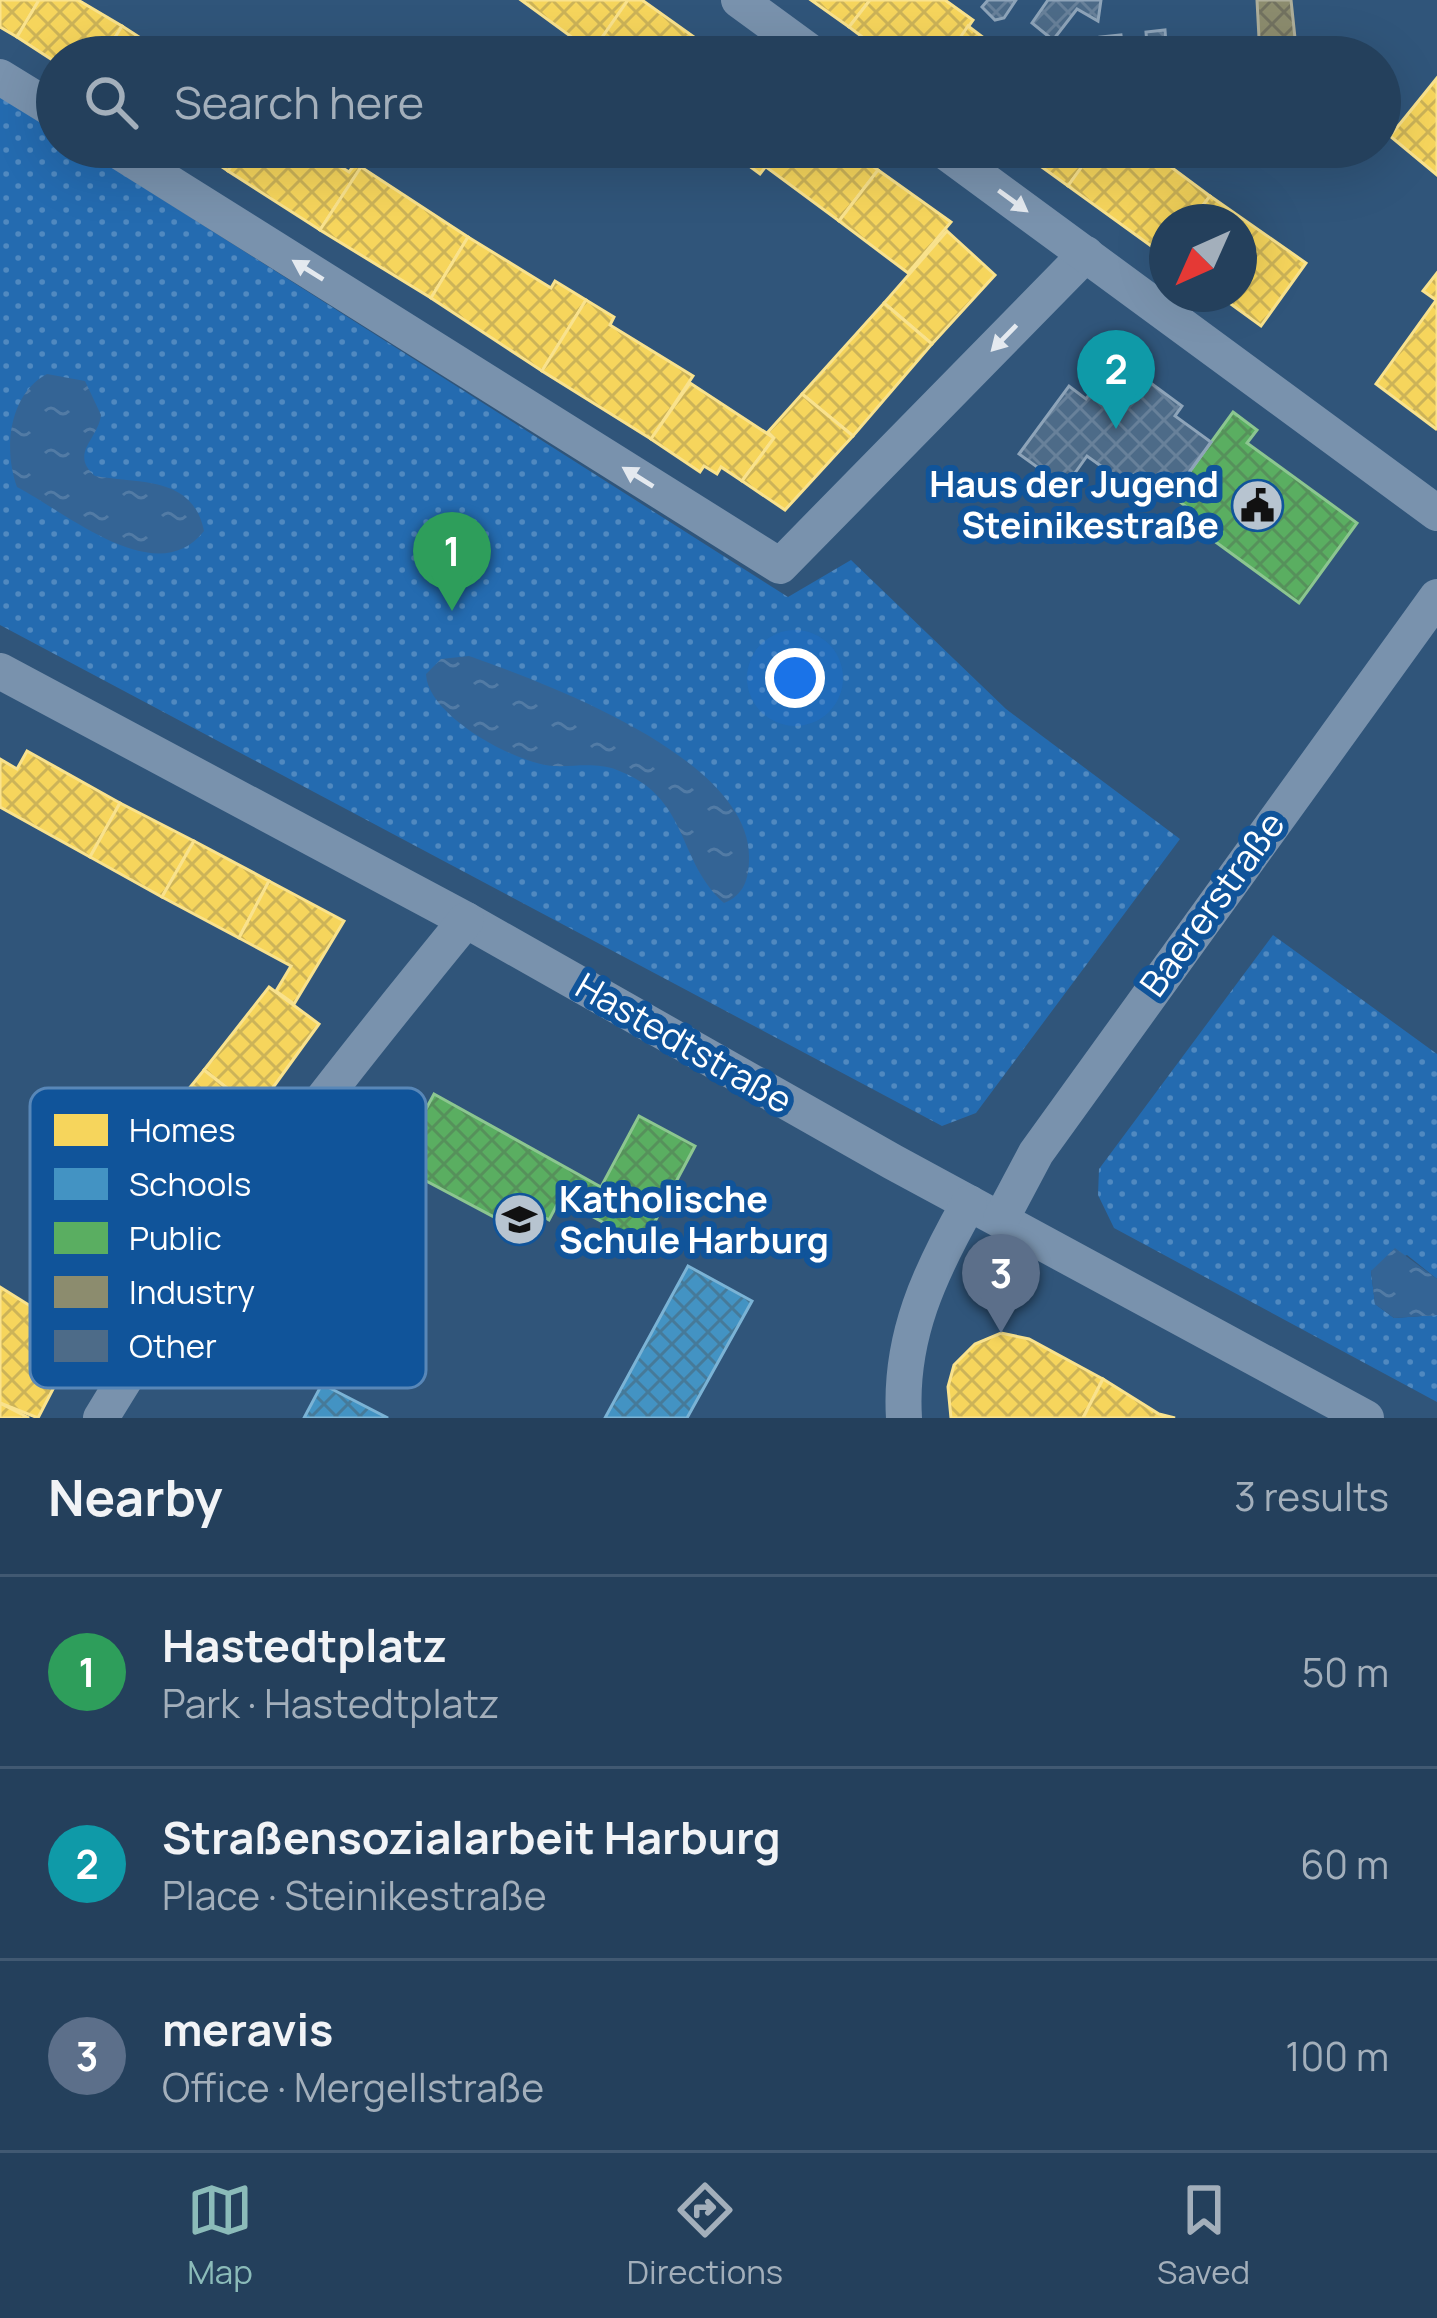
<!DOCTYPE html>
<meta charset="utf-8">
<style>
:root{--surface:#24405c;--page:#304b65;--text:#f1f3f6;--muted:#a3afbb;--line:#415972;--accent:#8bbbb9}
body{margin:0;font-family:Manrope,sans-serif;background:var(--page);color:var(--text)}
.compass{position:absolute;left:1149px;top:204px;width:108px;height:108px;border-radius:50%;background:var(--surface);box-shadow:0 12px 48px #0002;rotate:225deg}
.you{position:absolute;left:795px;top:678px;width:42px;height:42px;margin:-30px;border:9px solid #fff;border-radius:50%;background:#1a73e8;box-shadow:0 0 0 18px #1a73e833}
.badge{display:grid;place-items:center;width:78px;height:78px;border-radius:50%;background:var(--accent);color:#fff;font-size:39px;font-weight:700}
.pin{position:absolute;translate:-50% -99px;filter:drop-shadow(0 3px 6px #0008)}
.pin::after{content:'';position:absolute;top:63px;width:42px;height:36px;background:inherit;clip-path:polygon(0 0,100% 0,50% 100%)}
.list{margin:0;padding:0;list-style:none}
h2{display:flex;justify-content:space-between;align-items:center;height:156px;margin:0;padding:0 48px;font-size:51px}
h2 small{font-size:39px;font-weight:400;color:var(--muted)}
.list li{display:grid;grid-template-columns:78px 1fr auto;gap:36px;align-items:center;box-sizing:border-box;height:192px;padding:0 48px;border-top:3px solid var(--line)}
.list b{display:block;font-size:45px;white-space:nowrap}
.list p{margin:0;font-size:39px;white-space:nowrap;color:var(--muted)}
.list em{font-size:39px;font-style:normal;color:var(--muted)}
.icon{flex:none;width:66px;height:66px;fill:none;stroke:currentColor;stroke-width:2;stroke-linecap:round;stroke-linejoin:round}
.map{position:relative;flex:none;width:1437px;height:1418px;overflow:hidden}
.search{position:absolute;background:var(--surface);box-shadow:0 12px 48px #0002;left:36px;right:36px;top:36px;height:132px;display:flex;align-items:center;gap:30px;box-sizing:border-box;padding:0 42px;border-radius:66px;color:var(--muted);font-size:45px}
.sheet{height:732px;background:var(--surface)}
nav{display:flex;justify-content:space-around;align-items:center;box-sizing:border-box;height:168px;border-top:3px solid var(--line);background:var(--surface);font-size:33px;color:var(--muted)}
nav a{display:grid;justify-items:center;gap:6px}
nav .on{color:var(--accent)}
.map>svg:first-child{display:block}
.park{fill:url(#park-dots)}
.water{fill:url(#water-ripples)}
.homes{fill:url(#homes-cross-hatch);stroke:#f9e28d;stroke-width:3}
.schools{fill:url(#schools-cross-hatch);stroke:#7bb3d5;stroke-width:3}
.public{fill:url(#public-cross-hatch);stroke:#8cc690;stroke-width:3}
.industry{fill:url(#industry-cross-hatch);stroke:#aeae9a;stroke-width:3}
.building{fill:url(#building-cross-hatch);stroke:#8ea4b9;stroke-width:3}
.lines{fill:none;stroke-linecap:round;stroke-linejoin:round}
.street{stroke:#7992ad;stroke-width:36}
.oneway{fill:#e4e9ef}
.labels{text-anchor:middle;stroke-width:12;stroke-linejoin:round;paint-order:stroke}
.poi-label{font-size:36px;font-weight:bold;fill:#fff;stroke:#10549a;text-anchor:end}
.street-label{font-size:36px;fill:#fff;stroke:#10549a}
.key{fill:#10549a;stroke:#5887b8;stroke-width:3}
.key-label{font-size:33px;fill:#fff}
</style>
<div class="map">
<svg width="1437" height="1418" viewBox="0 0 1437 1418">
<defs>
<pattern id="park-dots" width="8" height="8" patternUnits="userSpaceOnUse" patternTransform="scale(3)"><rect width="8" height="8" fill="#246bb0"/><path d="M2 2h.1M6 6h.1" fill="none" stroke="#5089c0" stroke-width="1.8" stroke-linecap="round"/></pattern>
<pattern id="water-ripples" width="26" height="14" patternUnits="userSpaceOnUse" patternTransform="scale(3)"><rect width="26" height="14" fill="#346495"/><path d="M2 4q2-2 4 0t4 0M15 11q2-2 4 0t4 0" fill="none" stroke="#527ba5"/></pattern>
<pattern id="homes-cross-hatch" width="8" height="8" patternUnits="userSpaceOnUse" patternTransform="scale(3)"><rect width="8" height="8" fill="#f6d55c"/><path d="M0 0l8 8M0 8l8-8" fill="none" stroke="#ccb358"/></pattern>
<pattern id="schools-cross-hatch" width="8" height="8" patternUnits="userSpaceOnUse" patternTransform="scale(3)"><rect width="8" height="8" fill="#4393c3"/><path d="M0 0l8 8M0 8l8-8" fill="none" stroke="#467a99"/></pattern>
<pattern id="public-cross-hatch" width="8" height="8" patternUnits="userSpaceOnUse" patternTransform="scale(3)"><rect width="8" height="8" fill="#5aae61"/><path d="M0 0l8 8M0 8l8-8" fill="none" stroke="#56915b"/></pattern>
<pattern id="industry-cross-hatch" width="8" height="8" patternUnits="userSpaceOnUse" patternTransform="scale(3)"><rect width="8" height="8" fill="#8c8c6e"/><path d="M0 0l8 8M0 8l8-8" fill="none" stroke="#727260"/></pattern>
<pattern id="building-cross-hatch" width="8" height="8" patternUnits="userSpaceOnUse" patternTransform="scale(3)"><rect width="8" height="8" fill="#4d6b88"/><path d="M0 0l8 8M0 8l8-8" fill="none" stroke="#68819a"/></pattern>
</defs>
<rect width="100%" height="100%" fill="#30557a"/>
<g class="park">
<path d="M0,96l57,36v15h23l708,450 63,-37 155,149 174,130 -204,274 -34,13 -942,-501z"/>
<path d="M1273,935l164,119v225l-30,-24 -36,16 4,33 19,14 43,-3v87l-323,-174 -16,-33 1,-26z"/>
</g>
<g class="water">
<path d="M47,374l38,7 16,34c-3,25 -32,38 -6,61 46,8 98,0 109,55 -47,61 -138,-19 -187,-44 -14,-38 -8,-93 30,-113z"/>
<path d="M469,656c79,28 282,103 280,202 0,21 -5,37 -25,45 -48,-43 -34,-106 -107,-133 -22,-8 -41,-3 -64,-4 -39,-3 -126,-51 -127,-92l15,-15z"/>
<path d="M1395,1248l42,31v36l-43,3 -19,-14 -4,-33z"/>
</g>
<g class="homes">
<path d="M0,0h39l-22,37 -17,-10z"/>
<path d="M39,0h39l44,26 -19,31h-46v6l-40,-26z"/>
<path d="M521,0h107l-36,52z"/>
<path d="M628,0h14l76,54 -119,3 -7,-5z"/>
<path d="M811,0h59l-21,27z"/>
<path d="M870,0h75l28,20 -26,37h-58l-40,-30z"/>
<path d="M122,26l48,31h-67z"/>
<path d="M968,26l41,31h-62z"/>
<path d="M1437,78v97l-47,-39z"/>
<path d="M192,147h52l-16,24z"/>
<path d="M244,147h66l39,25 6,-8 6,3 -41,63 -92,-59z"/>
<path d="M697,147h84l-21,27 -27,-20 -8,12z"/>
<path d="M781,147h64l33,23 -39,51 -73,-54z"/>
<path d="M1014,147h82l-28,39z"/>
<path d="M1096,147h48l66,49 -20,26h-23l-2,34 -97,-70z"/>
<path d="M361,167l107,70 -37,61 -111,-68z"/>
<path d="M878,170l73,52 -43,51 -69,-52z"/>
<path d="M1210,196l96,67 -45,63 -44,-32h22v-72h-49z"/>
<path d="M947,231l48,44 -63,69 -48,-41z"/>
<path d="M468,237l83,51 4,-7 31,19 -44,71 -111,-73z"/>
<path d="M1437,273v26l-1,1 -13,-9z"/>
<path d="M1437,299v129l-1,1 -60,-45z"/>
<path d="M586,300l28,17 -4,8 83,51 -42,63 -109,-68z"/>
<path d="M884,303l48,41 -79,92 -51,-42z"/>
<path d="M690,383l84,55 -32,43 -21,-14 -4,7 -13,-8 -4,6 -49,-33z"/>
<path d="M802,394l51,42 -68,74 -43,-29 32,-43 -6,-6z"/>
<path d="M27,751l93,52 -30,54 -90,-50v-48l17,10z"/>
<path d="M120,803l74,38 -32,56 -72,-40z"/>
<path d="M194,841l75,40 -30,57 -77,-41z"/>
<path d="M269,881l75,40 -50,83 -18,-13 15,-25 -52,-28z"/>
<path d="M269,987l50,37 -63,87 -52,-41z"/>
<path d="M204,1070l52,41 -64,82 -56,-39z"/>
<path d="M0,1287l80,50 -42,81 -38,-15z"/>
<path d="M1001,1333l28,6 74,40 -20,39h-132l-3,-31 6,-22 21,-21z"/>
<path d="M1103,1379l56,35 16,4h-92z"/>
<path d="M0,1403l29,15h-29z"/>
</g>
<g class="schools">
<path d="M688,1266l64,35 -65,117h-82z"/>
<path d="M322,1384l66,34h-84z"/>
</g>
<g class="public">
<path d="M1233,412l24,18 -10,13 110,80 -58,80 -86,-63 3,-5 -23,-17 3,-4 -24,-18z"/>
<path d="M434,1094l167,93 38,-71 56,30 -52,98 -83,-45 -11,21 -10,-6 -11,21 -132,-70z"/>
</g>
<path class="industry" d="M1257,0h34l6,57h-37z"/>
<g class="building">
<path d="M988,0h28l-12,18 -9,2 -13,-13z"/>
<path d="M1048,0h53l-3,21 -21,-12 -24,31 -21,-17z"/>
<path d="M1165,30l2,27h-19l-2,-25z"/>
<path d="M1121,35l3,22h-21l-3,-20z"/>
<path d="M1129,367l53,39 -7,10 36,26 -39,54h-9l-30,-21 -7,9 -39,-28 -22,31 -46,-33 50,-68 17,13 19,-26 12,10z"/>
</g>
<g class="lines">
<g class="street">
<path d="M739,0l78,57"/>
<path d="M0,77l57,35"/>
<path d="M112,147l668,419 306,-312"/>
<path d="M939,147l498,366"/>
<path d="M0,671l466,249 427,242 473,256"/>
<path d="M1001,1219l35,-66 401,-556"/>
<path d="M101,1418c106,-177 235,-339 365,-498"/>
<path d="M904,1418c-5,-81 26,-146 65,-215"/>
</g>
</g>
<defs><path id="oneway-solid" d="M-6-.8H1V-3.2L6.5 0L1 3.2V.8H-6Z" transform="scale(3)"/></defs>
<g class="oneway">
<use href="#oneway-solid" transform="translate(1013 201) rotate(36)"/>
<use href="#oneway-solid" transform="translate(308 270) rotate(-148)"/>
<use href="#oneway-solid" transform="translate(1004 338) rotate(134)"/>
<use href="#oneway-solid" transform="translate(638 477) rotate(-148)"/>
</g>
<defs>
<symbol id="civic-disc" viewBox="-11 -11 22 22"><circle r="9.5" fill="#b7c4d0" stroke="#10549a"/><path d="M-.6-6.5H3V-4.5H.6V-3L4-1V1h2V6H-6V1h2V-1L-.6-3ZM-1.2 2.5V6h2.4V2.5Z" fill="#111"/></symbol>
<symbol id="school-disc" viewBox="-11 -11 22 22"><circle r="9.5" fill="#b7c4d0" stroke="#10549a"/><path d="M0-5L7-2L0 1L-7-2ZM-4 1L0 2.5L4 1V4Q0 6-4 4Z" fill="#111"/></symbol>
</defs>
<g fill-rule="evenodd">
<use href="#civic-disc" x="1228" y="476" width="59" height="59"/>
<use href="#school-disc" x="490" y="1190" width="59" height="59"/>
</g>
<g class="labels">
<g class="poi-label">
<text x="1219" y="497">Haus der Jugend<tspan x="1219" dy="41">Steinikestraße</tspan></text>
<text x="559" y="1212" text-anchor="start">Katholische<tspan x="559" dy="41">Schule Harburg</tspan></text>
</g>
<g class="street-label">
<text transform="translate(1212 904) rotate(-54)" y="13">Baererstraße</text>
<text transform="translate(684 1043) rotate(30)" y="13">Hastedtstraße</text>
</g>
</g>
<rect x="30" y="1088" width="396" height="300" rx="18" class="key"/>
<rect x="54" y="1114" width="54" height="32" fill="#f6d55c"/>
<rect x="54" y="1168" width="54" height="32" fill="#4393c3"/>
<rect x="54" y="1222" width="54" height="32" fill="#5aae61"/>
<rect x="54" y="1276" width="54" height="32" fill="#8c8c6e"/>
<rect x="54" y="1330" width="54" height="32" fill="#4d6b88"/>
<g class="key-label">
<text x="129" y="1142">Homes</text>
<text x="129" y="1196">Schools</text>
<text x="129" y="1250">Public</text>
<text x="129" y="1304">Industry</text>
<text x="129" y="1358">Other</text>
</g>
</svg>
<svg class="compass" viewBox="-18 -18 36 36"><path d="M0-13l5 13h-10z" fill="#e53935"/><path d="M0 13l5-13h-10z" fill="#a3afbb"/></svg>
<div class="you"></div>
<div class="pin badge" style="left:452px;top:611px;background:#2e9e5b">1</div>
<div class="pin badge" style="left:1116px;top:429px;background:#0f9aa8">2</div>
<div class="pin badge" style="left:1001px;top:1333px;background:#5c6f8a">3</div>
<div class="search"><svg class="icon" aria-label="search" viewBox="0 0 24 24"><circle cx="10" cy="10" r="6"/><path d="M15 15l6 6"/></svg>Search here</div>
</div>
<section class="sheet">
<h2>Nearby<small>3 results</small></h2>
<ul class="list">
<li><span class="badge" style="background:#2e9e5b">1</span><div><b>Hastedtplatz</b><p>Park · Hastedtplatz</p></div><em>50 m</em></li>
<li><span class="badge" style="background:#0f9aa8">2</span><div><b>Straßensozialarbeit Harburg</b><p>Place · Steinikestraße</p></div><em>60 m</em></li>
<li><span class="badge" style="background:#5c6f8a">3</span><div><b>meravis</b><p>Office · Mergellstraße</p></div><em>100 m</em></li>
</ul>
</section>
<nav>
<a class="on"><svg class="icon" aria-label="map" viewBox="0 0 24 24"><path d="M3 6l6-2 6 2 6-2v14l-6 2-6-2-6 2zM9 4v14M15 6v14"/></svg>Map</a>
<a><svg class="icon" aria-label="directions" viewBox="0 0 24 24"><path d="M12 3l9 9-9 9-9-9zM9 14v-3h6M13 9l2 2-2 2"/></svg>Directions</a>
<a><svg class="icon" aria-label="saved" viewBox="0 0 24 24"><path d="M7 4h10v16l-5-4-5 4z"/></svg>Saved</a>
</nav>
